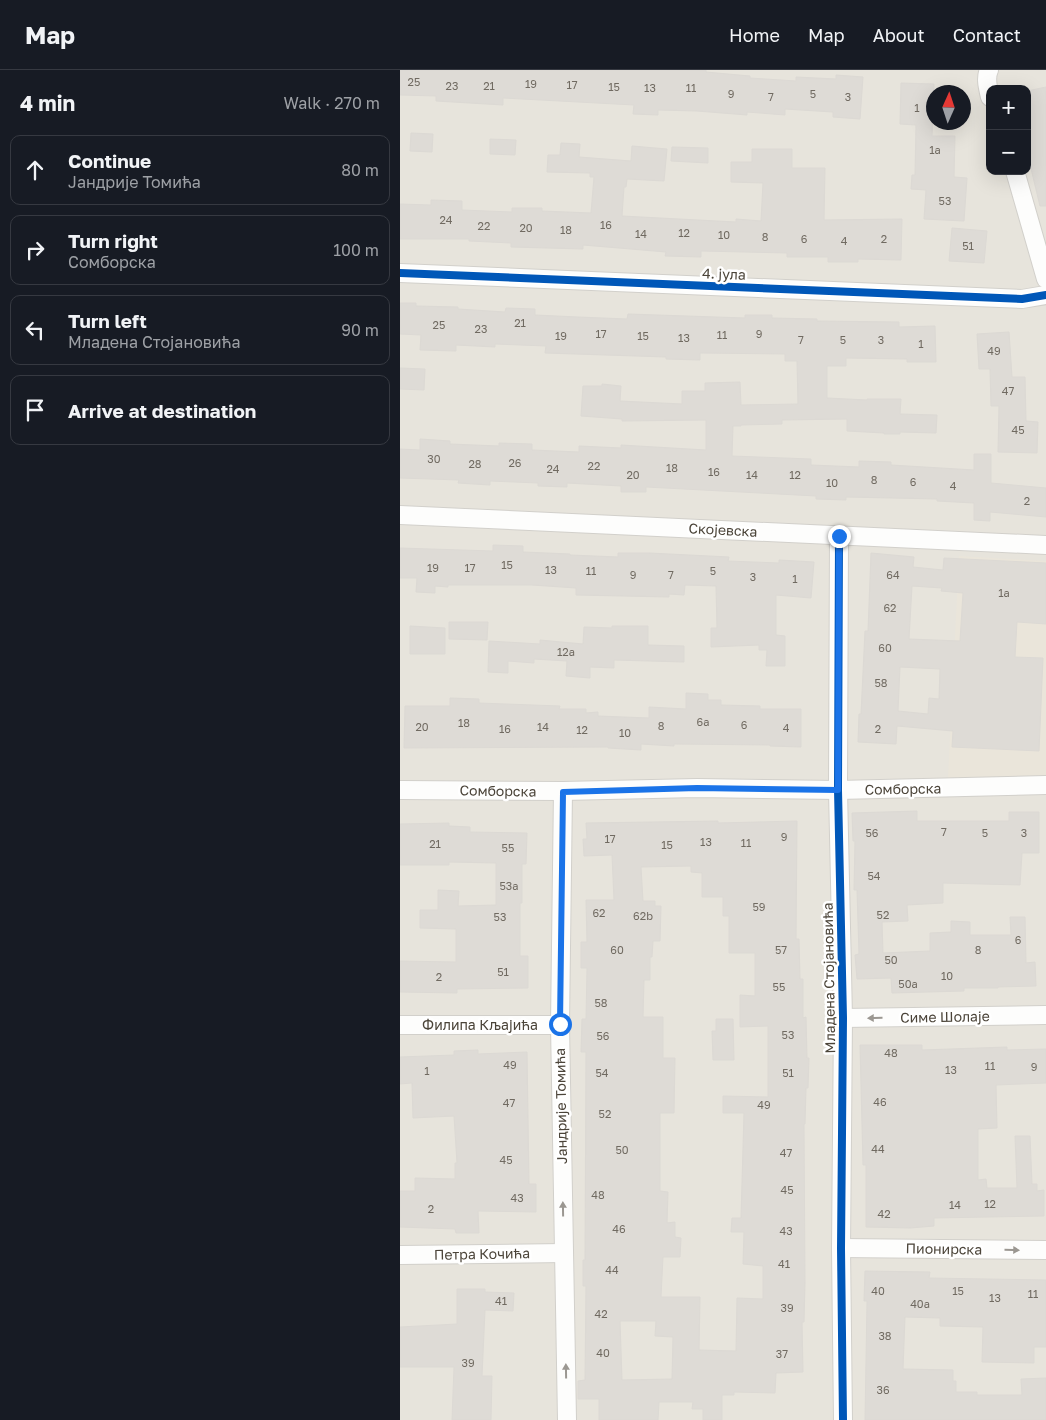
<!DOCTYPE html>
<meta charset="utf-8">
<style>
:root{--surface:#171b24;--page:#20242c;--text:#f1f3f6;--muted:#9ea1a6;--line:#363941}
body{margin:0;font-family:"Golos Text",sans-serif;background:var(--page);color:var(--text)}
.controls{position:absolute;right:15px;top:15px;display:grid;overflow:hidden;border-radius:10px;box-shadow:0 5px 20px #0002}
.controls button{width:45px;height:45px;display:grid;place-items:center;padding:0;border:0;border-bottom:1px solid var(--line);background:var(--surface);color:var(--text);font:25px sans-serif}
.compass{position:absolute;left:526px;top:15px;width:45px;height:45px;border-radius:50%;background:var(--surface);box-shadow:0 5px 20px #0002;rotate:3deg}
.stop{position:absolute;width:15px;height:15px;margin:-11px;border:4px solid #1a73e8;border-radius:50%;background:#fff}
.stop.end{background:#1a73e8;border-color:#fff;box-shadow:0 1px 5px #0008}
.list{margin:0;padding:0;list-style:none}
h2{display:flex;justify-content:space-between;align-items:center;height:65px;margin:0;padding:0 20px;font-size:21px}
h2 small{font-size:16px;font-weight:400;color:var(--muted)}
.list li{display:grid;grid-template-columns:32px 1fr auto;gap:15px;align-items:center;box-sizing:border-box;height:70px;margin:0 10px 10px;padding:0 10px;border:1px solid var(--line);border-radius:10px}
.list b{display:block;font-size:19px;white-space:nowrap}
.list p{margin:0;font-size:16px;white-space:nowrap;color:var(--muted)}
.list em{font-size:16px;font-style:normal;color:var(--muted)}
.icon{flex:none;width:28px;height:28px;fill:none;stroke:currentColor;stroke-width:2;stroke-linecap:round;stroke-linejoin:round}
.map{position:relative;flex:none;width:646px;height:1350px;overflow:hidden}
header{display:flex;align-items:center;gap:30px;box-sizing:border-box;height:70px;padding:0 25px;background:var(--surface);border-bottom:1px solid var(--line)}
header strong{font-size:24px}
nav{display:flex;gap:28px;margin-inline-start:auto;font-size:18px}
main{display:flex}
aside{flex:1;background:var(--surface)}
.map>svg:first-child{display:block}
.residential{fill:#e7e4dc;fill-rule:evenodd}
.education{fill:#eae5da}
.building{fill:#dedbd6;stroke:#dcd9d4;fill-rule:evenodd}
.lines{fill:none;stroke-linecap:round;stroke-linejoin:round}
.street-casing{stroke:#d2d0cb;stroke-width:20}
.street{stroke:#fdfdfc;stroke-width:18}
.cycleway-casing{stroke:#fff;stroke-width:11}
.cycleway{stroke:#0057b8;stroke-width:8}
.oneway{fill:#9b9791}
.route{stroke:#1a73e8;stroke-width:6}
.labels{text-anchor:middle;stroke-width:5;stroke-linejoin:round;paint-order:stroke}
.number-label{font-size:11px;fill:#706a61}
.street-label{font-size:14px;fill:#4b4439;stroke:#fff}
</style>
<header>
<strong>Map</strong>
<nav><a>Home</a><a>Map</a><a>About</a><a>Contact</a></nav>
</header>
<main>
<aside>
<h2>4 min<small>Walk · 270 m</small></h2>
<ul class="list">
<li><svg class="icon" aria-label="ahead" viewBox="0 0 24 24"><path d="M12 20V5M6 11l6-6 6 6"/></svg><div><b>Continue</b><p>Јандрије Томића</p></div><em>80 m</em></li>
<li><svg class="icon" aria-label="right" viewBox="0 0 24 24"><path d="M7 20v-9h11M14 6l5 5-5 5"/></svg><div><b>Turn right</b><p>Сомборска</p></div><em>100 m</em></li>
<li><svg class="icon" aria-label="left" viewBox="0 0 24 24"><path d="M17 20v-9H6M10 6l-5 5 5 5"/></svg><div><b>Turn left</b><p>Младена Стојановића</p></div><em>90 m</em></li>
<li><svg class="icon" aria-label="arrive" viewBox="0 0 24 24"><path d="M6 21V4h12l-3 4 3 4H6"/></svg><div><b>Arrive at destination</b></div></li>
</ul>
</aside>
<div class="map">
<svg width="646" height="1350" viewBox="0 0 646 1350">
<rect width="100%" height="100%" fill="#f4f2ee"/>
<path class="residential" d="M0,0h646v1350h-646zM590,19h37v82h-37zM534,22h30v30h-30z"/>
<path class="education" d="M559,486l87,5v216l-98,1z"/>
<g class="building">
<path d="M0,0h306v2l44,4v2l46,3v-4l40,2v-4l27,2 -3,42 -27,-2v-5l-48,-3v6l-38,-3v3l-50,-4 -39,-1v5l-25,-1 1,-9 -131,-7v7l-67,-4v-5l-36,-1z"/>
<path d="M501,13l33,1 -2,52h23l-1,41 13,1 -3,43 -40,-2 2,-29 -15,-1 1,-14h3l1,-50 -16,-1z"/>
<path d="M646,17v119h-6l-13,-54v-61z"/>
<path d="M11,63l22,1 -1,18 -22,-1z"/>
<path d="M90,69l26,1 -1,15 -25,-1z"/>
<path d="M161,73l19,1 -1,13 52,4 1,-15 35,3 -3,32 -37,-2 -1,8h-2l-2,29 114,6v-3l25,2 2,-38 -32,-1v-20h21v-13h40v19h33l-1,52 78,-1 -1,41 -43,-1v3h-30v-5h-41v-4l-86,-2v6l-36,-1 1,-4 -83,-7v4l-72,-2v-4l-42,-2v-2h-69v-35l31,1v-5l31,1v9l50,2v-4h30v3l49,2 3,-36h-4v-4l-43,-1 1,-17h12z"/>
<path d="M272,77l36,1v15l-37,-2z"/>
<path d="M552,158l35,3 -3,32 -35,-2z"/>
<path d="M0,233h16v3l42,1v2l47,3 1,-4 29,1v6l43,2 49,2 1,-5 117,4v-3h27v3l45,1v2l82,1v5l36,-1 1,36h-29v-3l-61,-1v8h-19v32l40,2v-1h34l-1,15 37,1 -1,18 -36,-1v2h-16v-1l-37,-2v-12l-65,1v4l-41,1v1h-8l-1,30 79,3v6l48,2v-6l32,1v3l83,5v-16h17v29l55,5v29l-56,-5v9l-16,-1v-17l-37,-2v-2l-91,-2v3l-30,-1v-3l-170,-9v5h-25v-6l-54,-3v4l-29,-1v-3l-48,-2v4l-32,-2 1,-3 -59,-2v-29l20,1v-11l30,2v3l49,2v-3l33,1v6l47,2v-6l42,2v-3l85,5v-30l-84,1v-2l-41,-3 2,-30h19v-2l19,2 -1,15 62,3v-13h23v-8l35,-1 1,23 57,-1 -1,-43h-12v-7l-85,-1v7l-34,-1v-2l-121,-4 1,-7 -51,-2v3l-39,-2v6l-36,-1 1,-15 -21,-1z"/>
<path d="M609,262l3,45h13l1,44 12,1 -1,31 -39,-1 1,-46h-8l-1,-37h-11l-2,-35z"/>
<path d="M0,298l25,1 -1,21 -24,-1z"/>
<path d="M93,475l30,1v6l47,2v1l48,2v-4h31l80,4 -1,4 51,2v-3l35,2 -3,36 -35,-3v40l9,1v30h-19l1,-16h-8v-5l-48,2v-19h6l-1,-42 -31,-1 -1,10 -15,-1v3l-93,-2v-7l-44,-3h-84v2l-13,-1v7l-19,-1 1,-14h-17v-30l93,3z"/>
<path d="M471,483l43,4 -1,10 30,3 1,-12 102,5v61l-29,-2 -2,35 28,1 -4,93 -87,-4 1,-16 -56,-5 -1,18 -38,-2 1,-28h2l4,-83h3zM512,516l30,2 -1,3 22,2 -3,48 -51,-2zM500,597l40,2 -1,30 -10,-1 -1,16 -30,-3z"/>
<path d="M49,552h39l-1,18 -38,-1z"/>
<path d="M10,556l35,2v26h-35z"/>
<path d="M212,556h36v19l36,1v16l-70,-2v8l-24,-1v11l-24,-2 1,-15 -33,-2v4l-26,-2v12l-20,-1 1,-31 51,3v-4l43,4 1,-17 28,1z"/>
<path d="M286,623l22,1v6h13v5l39,1v3h41v38l-31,-1v-1l-96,-1v2l-33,-2v6l-33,-2v-1l-204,1 1,-42h45v-8l29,1v4l81,3 -1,3h27v4l12,-1v4l51,2v-11l37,2z"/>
<path d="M517,741v10h92v-9h30v41h-17l-2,32 -77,-2v20l-36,2 1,16 -26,1 1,31 47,-2v-18l21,-1v-11l19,1v13h41l-1,-18h15l1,46 9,-1 1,24 -38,1v1h-34v3l-72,2 -1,-15 -34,1 -2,-24 4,-1 -2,-64h-3l1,-49h-2l-1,-28z"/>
<path d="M318,751v2l79,-2 -1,118h3l1,40h3v39l3,-1 1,41h2l-1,30h-2l-1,36h-1l1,158 -1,40h-2l1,50 -27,1 -1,20 -41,-1v3h-12v25h-19v-11h-11l1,-7h-34l-1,18h-59v-21h-21v-18l7,-1 1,-94h-3v-26h2l1,-208h-5l1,-33h4l1,-51h-6v-26h6l-1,-42h28l-2,-45 -28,1 -1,-17h4l-1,-16zM291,796v6l11,1v24h21v19h6v37h26v43l-15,-1v32l28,-1v71l-45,-1v17h21l-3,105h-9l-1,14h13l-1,32 20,2v33l-26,-1 -1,53 -37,-1 1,-53h-39l2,-40h17l1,-19 -6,-1v-15l-8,1 1,-31 -8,-1v-78h14l1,-55h-12v-41h-20l1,-37h6v-23h2l1,-16h7l1,-35h-6v-5h-12l-2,-34zM220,1251h36l-1,15 18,1 -1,42 -50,1z"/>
<path d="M49,753v3l21,1v5l57,1 -1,31h-4v39h-2v53h8v32l-71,1v4l-57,-1v-31l56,1v-33l-36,-1v-18h18v-20l21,1 -1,15 38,-1v-42l-47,-1v3h-49v-41z"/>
<path d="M316,949h17l1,41h-21l-1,-29h4z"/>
<path d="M460,975h62v5l85,-3v3l39,-1v34l-50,2 1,43 -19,1v51l8,-1 1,9h30l-2,-52h15l2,48h5v7l7,-1v26l-110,2v8l-24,2 -44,-1v-62h-3z"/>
<path d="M78,980v4l49,-2 2,132h7v28l-58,-1 1,22h-23l-1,-4 -55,-2v-36h15v-13l40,1v-16h2l-3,-47 -41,2 -1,-35 -12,1v-27l54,-2v-4z"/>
<path d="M465,1201l65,1 -1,6 117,2v67h-12v16l-52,-1 1,-35 -43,-1v-8l-35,-1 -2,52 50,1v11h3v11h21v3h45l-1,-16 25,-1v42h-181l2,-119h-3z"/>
<path d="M57,1219h28v3l29,1 -1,18 -28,-1 -3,66h10l-1,44h-39l2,-53h-54v-40l57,-3z"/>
</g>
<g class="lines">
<defs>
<g id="street">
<path d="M589,0c-4,8 -1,18 1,27"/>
<path d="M615,101l31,108"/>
<path d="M0,203l622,26 24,-4"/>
<path d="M0,445l646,30"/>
<path d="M439,466l-1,254 5,228 -2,230 2,172"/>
<path d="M0,720l163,1 134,-3 141,2 208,-5"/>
<path d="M163,721l-3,234 7,395"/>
<path d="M443,948l203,-3"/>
<path d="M0,955h160"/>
<path d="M441,1178l205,2"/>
<path d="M0,1185l164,-2"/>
</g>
</defs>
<use href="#street" class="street-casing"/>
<use href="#street" class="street"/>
<defs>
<g id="cycleway">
<path d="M0,203l622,26 24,-4"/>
<path d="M439,466l-1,254 5,228 -2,230 2,172"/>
</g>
</defs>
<use href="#cycleway" class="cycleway-casing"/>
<use href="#cycleway" class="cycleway"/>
</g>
<defs><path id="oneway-solid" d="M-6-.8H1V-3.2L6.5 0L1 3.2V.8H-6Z" transform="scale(1.25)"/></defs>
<g class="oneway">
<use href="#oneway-solid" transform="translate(475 948) rotate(179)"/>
<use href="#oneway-solid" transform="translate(163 1139) rotate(-91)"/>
<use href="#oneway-solid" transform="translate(612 1180) rotate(1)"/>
<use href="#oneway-solid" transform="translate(166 1301) rotate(-91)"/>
</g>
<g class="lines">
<path class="route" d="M160,954l3,-232 134,-4 141,2 1,-254"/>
</g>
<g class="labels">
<g class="number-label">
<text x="14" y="16">25</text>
<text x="131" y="18">19</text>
<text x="172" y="19">17</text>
<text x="52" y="20">23</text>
<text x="89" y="20">21</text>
<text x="214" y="21">15</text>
<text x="250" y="22">13</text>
<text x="291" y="22">11</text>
<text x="331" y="28">9</text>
<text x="413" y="28">5</text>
<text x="371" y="31">7</text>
<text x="448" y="31">3</text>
<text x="517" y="42">1</text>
<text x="535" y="84">1a</text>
<text x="545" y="135">53</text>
<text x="46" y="154">24</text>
<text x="206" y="159">16</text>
<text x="84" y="160">22</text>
<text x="126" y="162">20</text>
<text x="166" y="164">18</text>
<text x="284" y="167">12</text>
<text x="241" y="168">14</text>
<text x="324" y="169">10</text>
<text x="365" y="171">8</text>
<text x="404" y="173">6</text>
<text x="484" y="173">2</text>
<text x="444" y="175">4</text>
<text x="568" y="180">51</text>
<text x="120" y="257">21</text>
<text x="39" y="259">25</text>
<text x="81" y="263">23</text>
<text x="201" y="268">17</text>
<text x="359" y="268">9</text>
<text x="322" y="269">11</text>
<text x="161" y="270">19</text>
<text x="243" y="270">15</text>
<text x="284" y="272">13</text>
<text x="401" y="274">7</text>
<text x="443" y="274">5</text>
<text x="481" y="274">3</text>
<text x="521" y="278">1</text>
<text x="594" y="285">49</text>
<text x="608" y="325">47</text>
<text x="618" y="364">45</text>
<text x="34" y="393">30</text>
<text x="115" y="397">26</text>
<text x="75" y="398">28</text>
<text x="194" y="400">22</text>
<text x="272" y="402">18</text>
<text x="153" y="403">24</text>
<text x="314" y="406">16</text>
<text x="233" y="409">20</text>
<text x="352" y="409">14</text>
<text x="395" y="409">12</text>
<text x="474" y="414">8</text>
<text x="513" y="416">6</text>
<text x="432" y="417">10</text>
<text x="553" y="420">4</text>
<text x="627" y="435">2</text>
<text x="107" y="499">15</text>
<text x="33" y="502">19</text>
<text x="70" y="502">17</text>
<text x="151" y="504">13</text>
<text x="191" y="505">11</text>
<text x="313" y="505">5</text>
<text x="233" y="509">9</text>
<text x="271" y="509">7</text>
<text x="493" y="509">64</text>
<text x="353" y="511">3</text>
<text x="395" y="513">1</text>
<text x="604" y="527">1a</text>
<text x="490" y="542">62</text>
<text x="485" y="582">60</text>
<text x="166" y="586">12a</text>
<text x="481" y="617">58</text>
<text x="303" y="656">6a</text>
<text x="64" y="657">18</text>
<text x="344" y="659">6</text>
<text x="261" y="660">8</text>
<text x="22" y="661">20</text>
<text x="143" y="661">14</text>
<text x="386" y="662">4</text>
<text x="105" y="663">16</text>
<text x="478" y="663">2</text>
<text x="182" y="664">12</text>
<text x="225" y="667">10</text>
<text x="544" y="766">7</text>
<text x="472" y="767">56</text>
<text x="585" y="767">5</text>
<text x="624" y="767">3</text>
<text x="384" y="771">9</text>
<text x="210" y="773">17</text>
<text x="306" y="776">13</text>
<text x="346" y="777">11</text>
<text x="35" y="778">21</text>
<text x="267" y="779">15</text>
<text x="108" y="782">55</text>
<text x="474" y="810">54</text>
<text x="109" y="820">53a</text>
<text x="359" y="841">59</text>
<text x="199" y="847">62</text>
<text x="483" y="849">52</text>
<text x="243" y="850">62b</text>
<text x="100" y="851">53</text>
<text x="618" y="874">6</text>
<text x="217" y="884">60</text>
<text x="381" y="884">57</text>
<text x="578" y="884">8</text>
<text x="491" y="894">50</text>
<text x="103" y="906">51</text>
<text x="547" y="910">10</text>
<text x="39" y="911">2</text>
<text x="508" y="918">50a</text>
<text x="379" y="921">55</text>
<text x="201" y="937">58</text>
<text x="388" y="969">53</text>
<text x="203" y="970">56</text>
<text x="491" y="987">48</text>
<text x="110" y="999">49</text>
<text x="590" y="1000">11</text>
<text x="634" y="1001">9</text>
<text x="551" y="1004">13</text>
<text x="27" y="1005">1</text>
<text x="202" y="1007">54</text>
<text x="388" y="1007">51</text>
<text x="480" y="1036">46</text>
<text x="109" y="1037">47</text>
<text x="364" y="1039">49</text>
<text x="205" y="1048">52</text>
<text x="478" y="1083">44</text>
<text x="222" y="1084">50</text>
<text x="386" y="1087">47</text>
<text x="106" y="1094">45</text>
<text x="387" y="1124">45</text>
<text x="198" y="1129">48</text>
<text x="117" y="1132">43</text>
<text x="590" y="1138">12</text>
<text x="555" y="1139">14</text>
<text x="31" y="1143">2</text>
<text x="484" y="1148">42</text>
<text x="219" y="1163">46</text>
<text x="386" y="1165">43</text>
<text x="384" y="1198">41</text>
<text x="212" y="1204">44</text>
<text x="478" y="1225">40</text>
<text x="558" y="1225">15</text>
<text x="633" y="1228">11</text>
<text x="595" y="1232">13</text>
<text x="101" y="1235">41</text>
<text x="520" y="1238">40a</text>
<text x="387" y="1242">39</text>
<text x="201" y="1248">42</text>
<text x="485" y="1270">38</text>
<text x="203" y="1287">40</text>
<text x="382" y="1288">37</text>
<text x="68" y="1297">39</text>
<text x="483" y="1324">36</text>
</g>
<g class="street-label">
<text transform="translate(324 204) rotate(2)" y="5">4. јула</text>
<text transform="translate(323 460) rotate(3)" y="5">Скојевска</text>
<text transform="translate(503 719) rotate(-1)" y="5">Сомборска</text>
<text transform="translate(98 721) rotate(1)" y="5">Сомборска</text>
<text transform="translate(429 908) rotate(-91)" y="5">Младена Стојановића</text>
<text transform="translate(545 947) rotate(-1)" y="5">Симе Шолаје</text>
<text x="80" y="960">Филипа Кљајића</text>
<text transform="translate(161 1036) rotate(-91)" y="5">Јандрије Томића</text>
<text transform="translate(544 1179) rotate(1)" y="5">Пионирска</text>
<text transform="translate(82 1184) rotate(-1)" y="5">Петра Кочића</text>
</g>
</g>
</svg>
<div class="controls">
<button>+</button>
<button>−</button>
</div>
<svg class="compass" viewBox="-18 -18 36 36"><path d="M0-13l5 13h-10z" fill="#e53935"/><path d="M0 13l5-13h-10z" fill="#9ea1a6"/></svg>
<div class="stop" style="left:160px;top:954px"></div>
<div class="stop end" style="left:439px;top:466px"></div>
</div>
</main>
